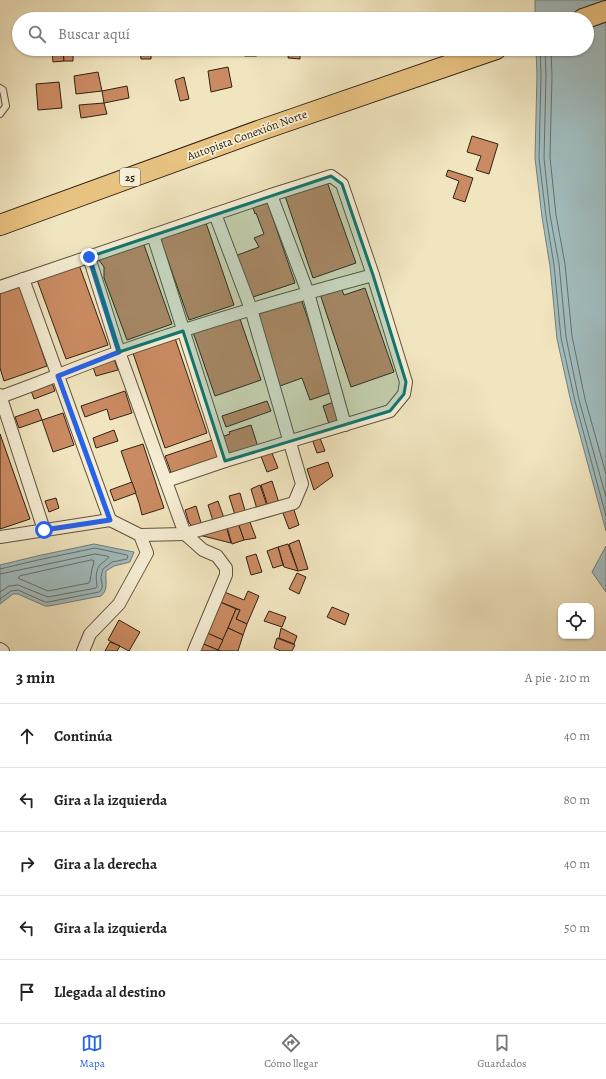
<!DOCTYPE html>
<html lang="es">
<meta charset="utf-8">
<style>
:root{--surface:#fff;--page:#f2f2f2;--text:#222;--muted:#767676;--line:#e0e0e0;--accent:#2563eb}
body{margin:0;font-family:Alegreya,serif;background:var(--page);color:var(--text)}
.controls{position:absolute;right:12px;bottom:12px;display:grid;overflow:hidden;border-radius:8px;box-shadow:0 1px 3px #0004}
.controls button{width:36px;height:36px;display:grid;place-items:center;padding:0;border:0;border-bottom:1px solid var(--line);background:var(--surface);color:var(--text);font:20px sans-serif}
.stop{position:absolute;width:12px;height:12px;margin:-9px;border:3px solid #2563eb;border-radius:50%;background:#fff}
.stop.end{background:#2563eb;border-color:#fff;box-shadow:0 1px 4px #0008}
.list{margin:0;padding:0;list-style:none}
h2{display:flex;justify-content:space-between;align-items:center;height:52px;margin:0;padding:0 16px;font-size:17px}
h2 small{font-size:13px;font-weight:400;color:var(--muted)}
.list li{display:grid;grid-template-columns:26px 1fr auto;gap:12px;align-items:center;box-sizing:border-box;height:64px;padding:0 16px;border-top:1px solid var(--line)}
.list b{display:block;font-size:15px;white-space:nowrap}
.list em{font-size:13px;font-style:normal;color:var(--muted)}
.icon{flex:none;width:22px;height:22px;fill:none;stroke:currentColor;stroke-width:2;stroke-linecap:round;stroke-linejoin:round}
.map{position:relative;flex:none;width:606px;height:651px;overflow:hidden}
.search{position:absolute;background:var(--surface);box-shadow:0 1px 3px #0004;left:12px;right:12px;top:12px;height:44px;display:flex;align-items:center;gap:10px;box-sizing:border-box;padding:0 14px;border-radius:22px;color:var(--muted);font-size:15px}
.sheet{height:372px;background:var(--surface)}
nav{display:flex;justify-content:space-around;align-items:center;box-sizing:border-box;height:56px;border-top:1px solid var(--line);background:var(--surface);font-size:11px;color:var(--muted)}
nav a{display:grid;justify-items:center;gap:2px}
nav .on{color:var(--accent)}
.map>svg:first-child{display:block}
.water{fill:#a1bcbe;stroke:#737f7a}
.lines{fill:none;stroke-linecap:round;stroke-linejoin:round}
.shore{stroke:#68706a;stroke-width:1}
.building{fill:#cb8b62;stroke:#2f2315}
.service-casing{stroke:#605440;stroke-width:8}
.minor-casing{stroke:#605440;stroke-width:14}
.trunk-casing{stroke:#2f2315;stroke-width:22}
.service{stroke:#f6eed5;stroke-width:6}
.minor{stroke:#f6eed5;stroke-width:12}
.trunk{stroke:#e8c280;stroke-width:20}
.route{stroke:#2563eb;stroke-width:5}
.marked{fill:#0f766e;fill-opacity:0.2;stroke:#0f766e;stroke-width:3;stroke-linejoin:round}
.labels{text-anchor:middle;stroke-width:3.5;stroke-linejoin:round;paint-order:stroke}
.shield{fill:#f6eed5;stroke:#6b604f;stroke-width:1}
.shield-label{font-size:11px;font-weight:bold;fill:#2f2315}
.street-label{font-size:12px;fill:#2f2315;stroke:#f6eed5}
</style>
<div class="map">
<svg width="606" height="651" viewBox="0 0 606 651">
<rect width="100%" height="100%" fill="#f1e5bf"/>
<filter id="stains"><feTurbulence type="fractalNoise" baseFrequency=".005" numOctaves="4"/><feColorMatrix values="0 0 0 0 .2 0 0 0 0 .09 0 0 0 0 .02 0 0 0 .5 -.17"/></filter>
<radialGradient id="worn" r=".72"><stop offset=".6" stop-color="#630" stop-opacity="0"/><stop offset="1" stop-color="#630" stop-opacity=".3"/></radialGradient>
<g class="water">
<path d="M535,0h71v531l-35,-129 -14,-63 -7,-73 -8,-49 -7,-59 2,-83 -1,-26h51v-30h-52z"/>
<path d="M94,544l40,8 -4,10 -16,4 -8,5c-1,10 3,18 -5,25l-52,10h-4l-27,-12h-5l-13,10v-39l37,-9z"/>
<path d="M606,546v46l-14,-20z"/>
</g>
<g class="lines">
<g class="shore">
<path d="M540,49l1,26 -2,83 7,58 8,49 7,73 14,63 31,115"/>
<path d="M545,49l1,26 -2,83 6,57 9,49 7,73 13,63 27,97"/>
<path d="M551,49l1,27 -2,81 6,58 9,49 7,72 13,63 21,75"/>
<path d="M92,560l2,1v1l-2,7 -2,12 -1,2 -41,8 -28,-12 -2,-1 2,-2z"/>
<path d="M0,569l38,-9 57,-12 32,7 1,1 -1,3 -15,3 -9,7c-1,3 -2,7 -2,10 1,6 3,9 -2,13l-51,10h-3l-27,-12 -7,1 -11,8"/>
<path d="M0,574l95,-20 12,2 2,1c-2,3 -5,4 -8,7 -6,5 -5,15 -4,22l-1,2 -48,9 -30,-12 -9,1 -9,6"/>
</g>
</g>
<g class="building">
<path d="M52,49h11l1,12 -11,1z"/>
<path d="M63,49h10v12h-9z"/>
<path d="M140,49h11v10h-10z"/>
<path d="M188,49h12l-1,5 -11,-1z"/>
<path d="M211,49h12l-1,6 -11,-1z"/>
<rect x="245" y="49" width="11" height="7"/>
<path d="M289,49h11v10l-12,-1z"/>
<path d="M228,67l4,20 -21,5 -3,-21z"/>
<path d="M98,72l4,19 -26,3 -2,-18z"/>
<path d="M184,77l5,22 -9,2 -5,-21z"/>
<path d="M59,82l3,26 -24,2 -2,-26z"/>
<path d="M127,86l2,12 -25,5 -2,-12z"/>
<path d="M104,103l3,11 -26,4 -2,-13z"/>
<path d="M472,136l26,8 -9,30 -13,-4 5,-14 -14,-4z"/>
<path d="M448,170l25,8 -8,24 -12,-4 6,-17 -13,-5z"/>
<path d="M326,179l30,84 -43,15 -29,-85z"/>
<path d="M266,198l29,85 -45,15 -15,-42 24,-9 -5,-9 10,-4 -8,-21 -1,1 -4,-12z"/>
<path d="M205,220l29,85 -45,15 -30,-85z"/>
<path d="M143,242l29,82 -45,16 -23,-62v-11l-8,-11z"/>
<path d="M78,262l30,83 -42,14 -30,-82z"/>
<path d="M18,282l29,84 -43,15 -4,-13v-80z"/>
<path d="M340,285l4,10 21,-7 29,84 -43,15 -32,-96z"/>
<path d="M300,296l33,96 -23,8 -8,-22 -22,8 -26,-75z"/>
<path d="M239,316l22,64 -46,16 -22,-64z"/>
<path d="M175,338l32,95 -42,15 -32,-95z"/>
<path d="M114,359l4,11 -22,6 -3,-9z"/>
<path d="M51,380l4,11 -21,8 -4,-11z"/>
<path d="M125,391l7,22 -22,7 -3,-11 -22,8 -4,-11z"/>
<path d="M267,401l4,10 -45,16 -4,-11z"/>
<path d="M334,402l6,18 -11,4 -6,-18z"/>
<path d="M38,409l4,11 -23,8 -4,-11z"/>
<path d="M63,413l11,32 -21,7 -11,-32z"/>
<path d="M251,425l7,22 -85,31 -8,-22 65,-22 -1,-2z"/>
<path d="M114,430l4,11 -22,7 -3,-10z"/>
<path d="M318,433l7,18 -8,2 -6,-17z"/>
<path d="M0,434l30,85 -30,10z"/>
<path d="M143,444l21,64 -22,7 -3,-12 -18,-52z"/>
<path d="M270,448l8,20 -11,4 -8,-21z"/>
<path d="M328,462l5,14 -19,14 -7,-21z"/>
<path d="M272,481l7,22 -11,3 -7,-21z"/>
<path d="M132,482l4,11 -22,8 -4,-11z"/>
<path d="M260,485l7,21 -10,3 -6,-20z"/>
<path d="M240,493l6,21 -10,4 -7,-22z"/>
<path d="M56,498l3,10 -10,4 -4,-11z"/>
<path d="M218,501l7,20 -11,3 -6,-19z"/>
<path d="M292,504l7,21 -10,4 -8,-21z"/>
<path d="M196,506l6,20 -7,3 -6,-6 -4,-13z"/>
<path d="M248,517l8,21 -12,2 -7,-20z"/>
<path d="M237,520l7,20 -12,4 -6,-20z"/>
<path d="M225,523l6,20 -36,-9z"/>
<path d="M299,540l9,29 -10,2 -9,-27z"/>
<path d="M288,544l10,27 -14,-4 -6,-20z"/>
<path d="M278,547l5,18 -10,3 -6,-17z"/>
<path d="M256,554l6,18 -11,3 -5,-18z"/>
<path d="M297,573l9,4 -7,17 -10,-5z"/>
<path d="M222,591l22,9 4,-9 11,5 -12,28 -11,-5 4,-9 -22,-9z"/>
<path d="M218,601l18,8 -13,31 -16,-7z"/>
<path d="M332,607l17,7 -4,11 -18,-8z"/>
<path d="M236,609l4,1 -4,9 11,5 -4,11 -15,-7z"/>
<path d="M269,611l17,6 -4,10 -18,-6z"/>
<path d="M119,620l21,12 -11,19 -21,-11z"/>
<path d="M228,628l15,7 -5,16h-17l-3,-1z"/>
<path d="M281,628l16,8 -3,8 -15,-6z"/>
<path d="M205,632l18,8 -5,10 -17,-7z"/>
<path d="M277,638l18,7 -3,6h-11l-7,-3z"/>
<path d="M110,642l10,4 -3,5h-12z"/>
<path d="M201,643l17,7v1h-20z"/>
</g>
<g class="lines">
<defs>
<path id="service" d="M0,88l3,2 3,16 -6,8"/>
<g id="minor">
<path d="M271,195l37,98 37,132"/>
<path d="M153,235l72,226"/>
<path d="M89,257l30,95 66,182 18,16 14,6 9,12v7l-32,76"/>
<path d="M23,279l87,241"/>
<path d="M0,287l271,-92 60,-19 11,8 31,91 33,107 -2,12 -14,17 -165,50 -59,20"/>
<path d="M0,395l44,135"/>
<path d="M0,397c40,-14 79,-31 119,-45 84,-30 169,-54 254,-77"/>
<path d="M140,535l45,-1 109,-31 8,-19 -51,-175 -36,-95"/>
<path d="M0,537l110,-17 30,15 7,18 -28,51 -29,30 -7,17"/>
<path d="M0,649l3,2"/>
</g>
<g id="trunk">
<path d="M583,19l23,-8"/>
<path d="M0,225l261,-95 235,-81"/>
</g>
</defs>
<use href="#service" class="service-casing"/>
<use href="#minor" class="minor-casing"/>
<use href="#trunk" class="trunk-casing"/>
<use href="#service" class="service"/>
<use href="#minor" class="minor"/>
<use href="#trunk" class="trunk"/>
</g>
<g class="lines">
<path class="route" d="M44,530l66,-10 -52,-144 61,-24 -30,-95"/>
</g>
<path class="marked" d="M331,176l11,8 31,91 33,107 -2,12 -14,17 -165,50 -42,-130 -64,21 -30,-95z"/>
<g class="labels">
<rect class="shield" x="120" y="168" width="20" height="18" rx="3"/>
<g class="shield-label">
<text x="130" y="181">25</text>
</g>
<g class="street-label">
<text transform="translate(247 135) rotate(-20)" y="4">Autopista Conexión Norte</text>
</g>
</g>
<rect width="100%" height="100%" filter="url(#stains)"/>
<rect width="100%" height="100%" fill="url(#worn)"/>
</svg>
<div class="controls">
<button><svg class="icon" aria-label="locate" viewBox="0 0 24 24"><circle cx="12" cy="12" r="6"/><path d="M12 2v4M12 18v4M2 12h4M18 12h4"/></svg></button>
</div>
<div class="stop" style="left:44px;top:530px"></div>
<div class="stop end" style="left:89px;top:257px"></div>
<div class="search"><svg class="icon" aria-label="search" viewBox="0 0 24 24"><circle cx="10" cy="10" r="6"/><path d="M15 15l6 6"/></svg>Buscar aquí</div>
</div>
<section class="sheet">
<h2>3 min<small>A pie · 210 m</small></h2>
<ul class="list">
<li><svg class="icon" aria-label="ahead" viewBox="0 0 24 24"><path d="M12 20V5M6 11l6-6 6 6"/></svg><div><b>Continúa</b></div><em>40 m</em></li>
<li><svg class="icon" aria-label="left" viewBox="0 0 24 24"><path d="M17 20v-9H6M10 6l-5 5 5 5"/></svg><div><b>Gira a la izquierda</b></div><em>80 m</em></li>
<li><svg class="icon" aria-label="right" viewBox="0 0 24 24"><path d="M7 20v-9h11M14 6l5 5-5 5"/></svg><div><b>Gira a la derecha</b></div><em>40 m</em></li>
<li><svg class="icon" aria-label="left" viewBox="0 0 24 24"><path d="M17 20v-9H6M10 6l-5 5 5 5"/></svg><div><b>Gira a la izquierda</b></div><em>50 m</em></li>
<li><svg class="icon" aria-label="arrive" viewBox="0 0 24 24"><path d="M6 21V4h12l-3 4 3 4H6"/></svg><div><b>Llegada al destino</b></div></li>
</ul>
</section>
<nav>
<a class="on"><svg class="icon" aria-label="map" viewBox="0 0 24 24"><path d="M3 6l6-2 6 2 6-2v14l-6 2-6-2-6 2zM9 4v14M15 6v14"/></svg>Mapa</a>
<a><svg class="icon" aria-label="directions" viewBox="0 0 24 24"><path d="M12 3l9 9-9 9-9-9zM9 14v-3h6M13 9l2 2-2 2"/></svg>Cómo llegar</a>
<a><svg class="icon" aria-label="saved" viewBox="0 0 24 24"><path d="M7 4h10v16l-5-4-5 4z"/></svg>Guardados</a>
</nav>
